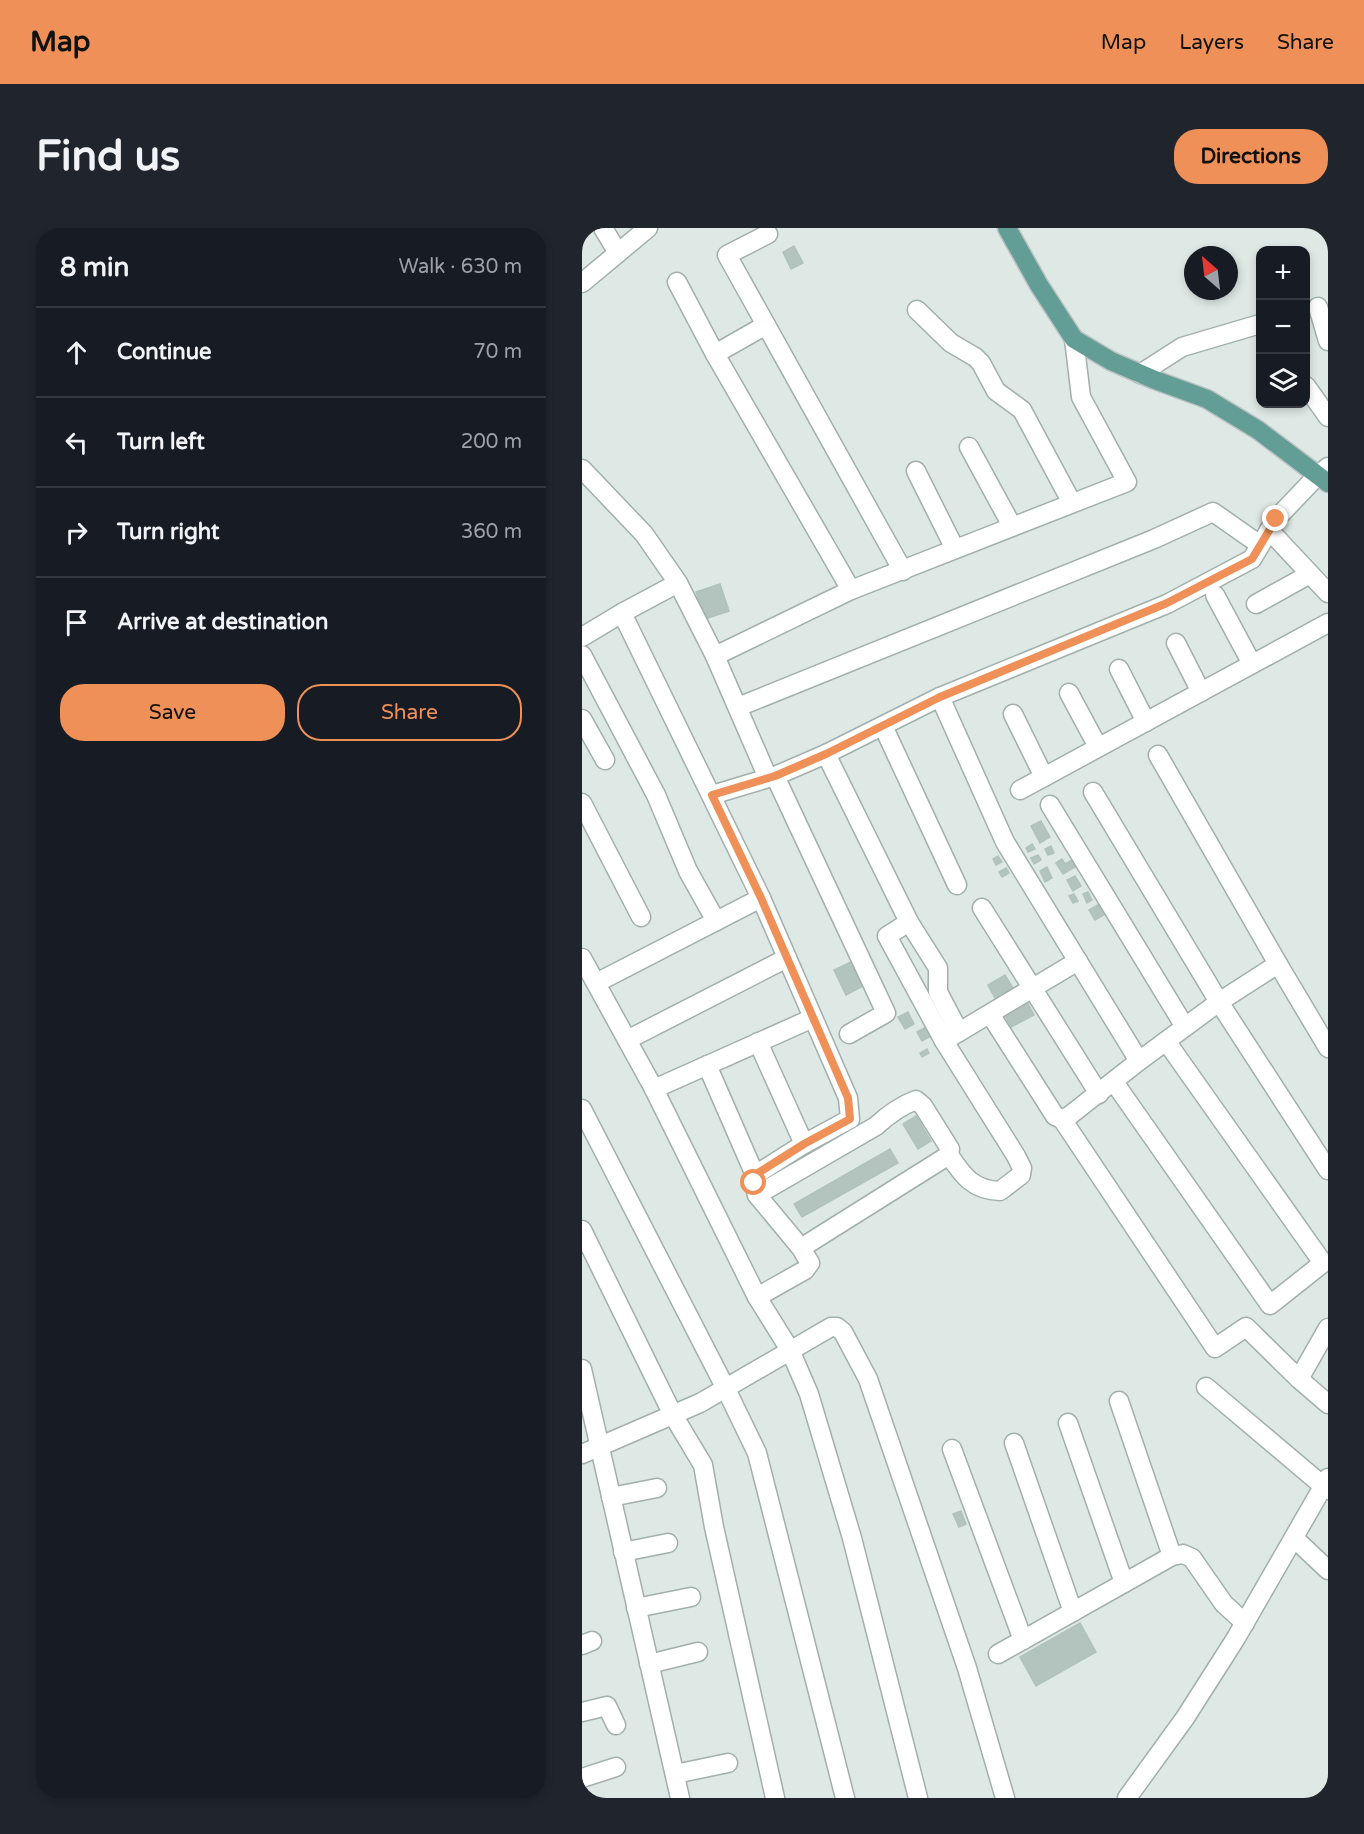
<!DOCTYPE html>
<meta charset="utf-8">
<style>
:root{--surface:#171b24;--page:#20242c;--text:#f1f3f6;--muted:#9ea1a6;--line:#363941;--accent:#ee9057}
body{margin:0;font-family:"Varela Round",sans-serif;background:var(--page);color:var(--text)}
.controls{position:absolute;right:18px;top:18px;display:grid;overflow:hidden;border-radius:12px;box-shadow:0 3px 9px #0003}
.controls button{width:54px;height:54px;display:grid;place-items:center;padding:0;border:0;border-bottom:2px solid var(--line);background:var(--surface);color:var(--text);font:30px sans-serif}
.compass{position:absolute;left:602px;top:18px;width:54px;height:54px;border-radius:50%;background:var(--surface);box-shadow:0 3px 9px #0003;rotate:332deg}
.stop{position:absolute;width:18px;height:18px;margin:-14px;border:4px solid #ee9057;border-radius:50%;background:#fff}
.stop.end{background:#ee9057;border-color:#fff;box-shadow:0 2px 6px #0008}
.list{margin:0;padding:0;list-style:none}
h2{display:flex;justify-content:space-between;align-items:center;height:78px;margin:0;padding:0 24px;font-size:26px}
h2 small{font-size:20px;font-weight:400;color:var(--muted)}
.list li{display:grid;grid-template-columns:39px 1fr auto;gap:18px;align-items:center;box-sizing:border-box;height:90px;padding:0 24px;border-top:2px solid var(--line)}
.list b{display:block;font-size:22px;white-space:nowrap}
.list em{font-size:20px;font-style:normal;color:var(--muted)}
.actions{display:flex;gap:12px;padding:18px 24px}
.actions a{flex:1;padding:14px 0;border:2px solid var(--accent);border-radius:24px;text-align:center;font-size:21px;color:var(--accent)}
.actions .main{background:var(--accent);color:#111}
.icon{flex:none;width:33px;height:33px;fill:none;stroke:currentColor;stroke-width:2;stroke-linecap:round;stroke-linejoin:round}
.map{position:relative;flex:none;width:746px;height:1570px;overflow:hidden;border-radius:24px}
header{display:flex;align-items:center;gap:36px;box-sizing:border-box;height:84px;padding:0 30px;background:var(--accent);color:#111}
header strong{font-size:28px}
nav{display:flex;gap:33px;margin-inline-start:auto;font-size:21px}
.intro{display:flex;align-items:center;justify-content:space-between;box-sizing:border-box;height:144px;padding:0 36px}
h1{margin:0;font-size:42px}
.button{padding:15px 27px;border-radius:24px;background:var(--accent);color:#111;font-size:21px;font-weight:700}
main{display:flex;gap:36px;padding:0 36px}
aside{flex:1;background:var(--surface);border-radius:24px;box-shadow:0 3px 9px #0003}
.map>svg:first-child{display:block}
.building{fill:#b3c4bf;stroke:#b1c2bd;stroke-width:1.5}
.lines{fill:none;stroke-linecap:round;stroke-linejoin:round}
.minor-casing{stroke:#a1b0ad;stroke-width:21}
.major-casing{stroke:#bcc3c2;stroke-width:21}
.minor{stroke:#fff;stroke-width:18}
.major{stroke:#639e96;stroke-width:18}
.route{stroke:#ee9057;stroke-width:8}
</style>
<header>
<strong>Map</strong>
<nav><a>Map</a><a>Layers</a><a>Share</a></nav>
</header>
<div class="intro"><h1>Find us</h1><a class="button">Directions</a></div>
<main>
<aside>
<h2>8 min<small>Walk · 630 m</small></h2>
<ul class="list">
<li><svg class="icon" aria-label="ahead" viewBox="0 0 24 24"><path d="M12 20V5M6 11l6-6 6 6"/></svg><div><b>Continue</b></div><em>70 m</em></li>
<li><svg class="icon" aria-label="left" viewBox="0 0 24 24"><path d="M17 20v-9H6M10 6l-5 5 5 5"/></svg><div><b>Turn left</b></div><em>200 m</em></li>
<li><svg class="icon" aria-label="right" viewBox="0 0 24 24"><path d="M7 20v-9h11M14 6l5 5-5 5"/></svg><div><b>Turn right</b></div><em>360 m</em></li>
<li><svg class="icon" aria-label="arrive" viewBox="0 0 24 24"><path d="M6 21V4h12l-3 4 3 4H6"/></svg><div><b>Arrive at destination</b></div></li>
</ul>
<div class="actions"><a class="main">Save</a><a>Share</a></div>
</aside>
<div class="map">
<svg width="746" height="1570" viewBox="0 0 746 1570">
<rect width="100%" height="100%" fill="#dee9e6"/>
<g class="building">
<path d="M212,18l9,17 -12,6 -8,-17z"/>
<path d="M138,356l9,27 -24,8 -9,-27z"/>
<path d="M459,593l9,16 -10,6 -9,-17z"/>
<path d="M450,616l3,5 -7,3 -2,-4z"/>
<path d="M469,618l3,7 -6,2 -3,-6z"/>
<path d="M456,627l3,5 -7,4 -3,-6z"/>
<path d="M416,628l4,6 -6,3 -3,-6z"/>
<path d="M480,631l3,5 7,-4 3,7 -12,7 -7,-11z"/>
<path d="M465,639l5,11 -7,4 -5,-11z"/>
<path d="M424,640l3,5 -7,4 -3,-5z"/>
<path d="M493,648l6,10 -8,5 -6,-11z"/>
<path d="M506,664l4,8 -5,3 -4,-9z"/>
<path d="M492,666l4,7 -5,2 -4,-7z"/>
<path d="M519,675l6,10 -12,7 -6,-10z"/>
<path d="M271,733l12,24 -19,10 -12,-25z"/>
<path d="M423,747l8,13 -18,10 -7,-13z"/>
<path d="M444,772l8,15 -23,12 -8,-15z"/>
<path d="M326,784l6,12 -9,5 -7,-12z"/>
<path d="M344,799l5,9 -9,5 -5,-9z"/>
<path d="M345,821l2,4 -7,4 -2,-4z"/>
<path d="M334,888l15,25 -13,8 -15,-25z"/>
<path d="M308,921l8,14 -96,54 -8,-13z"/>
<path d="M379,1283l5,13 -7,3 -6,-13z"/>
<path d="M498,1395l16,29 -60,34 -16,-29z"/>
</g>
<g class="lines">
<defs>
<g id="minor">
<path d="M21,0l15,25"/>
<path d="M186,6l-41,21 176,316"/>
<path d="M95,54l38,72 136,236"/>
<path d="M0,55l66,-55"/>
<path d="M736,79l10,34"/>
<path d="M335,82l34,33 24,14 6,6 15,28 26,19 50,93"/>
<path d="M133,126l51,-29"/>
<path d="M558,146l42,-27 78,-23"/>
<path d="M724,158l22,31"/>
<path d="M387,219l43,79"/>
<path d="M0,241l62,65 34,49 -56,30 -40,24"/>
<path d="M334,243l39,78"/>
<path d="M687,302l59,63"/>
<path d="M96,355l37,73 53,122"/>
<path d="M633,367l37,69"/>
<path d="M674,376l54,-30"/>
<path d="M40,385l139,285 87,200 2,21 -46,25 -49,31"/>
<path d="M594,415l25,49"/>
<path d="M0,427l74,140 32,76 28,50"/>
<path d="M133,428l136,-66 276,-108 -46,-85 -7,-58"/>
<path d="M537,441l27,53"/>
<path d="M487,465l29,54"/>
<path d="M358,469l65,145 134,219"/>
<path d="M156,479l416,-168 59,-27 47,33"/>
<path d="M431,486l31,63"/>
<path d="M0,491l23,41"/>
<path d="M301,498l74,159"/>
<path d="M244,526l83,168 -22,14 57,105 134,-80"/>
<path d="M576,527l120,209 50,84"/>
<path d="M193,548l111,237 -37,21"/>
<path d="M438,562l308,-167"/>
<path d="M511,564l126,210 109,168"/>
<path d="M130,567l63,-19 51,-22 114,-57 227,-93 85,-45 24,-40 41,-43 11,-9"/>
<path d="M0,575l59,114"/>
<path d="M468,577l135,222"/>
<path d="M400,680l117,186"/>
<path d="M327,694l29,46v24l21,40"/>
<path d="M0,730l72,131 103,208 33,53 19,44 43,144 66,260"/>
<path d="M14,755l165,-85"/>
<path d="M408,786l65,102 7,3 7,-3 70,-55 46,-34 34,-25 59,-38"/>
<path d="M45,812l160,-82"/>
<path d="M362,813l72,115 6,12 -1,7 -21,16c-27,-1 -37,-15 -51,-36"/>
<path d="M176,814l46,102"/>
<path d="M125,837l48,110 -1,8 3,12 44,53 9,15 -5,7 -48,27"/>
<path d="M532,854l156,223 53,-42 -157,-222"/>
<path d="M72,861l159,-71"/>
<path d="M0,881l144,280 31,64 88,345"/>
<path d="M480,891l153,229 31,-21 53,52 29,25"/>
<path d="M175,967l119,-69c13,-12 24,-20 40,-26l7,6 27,43 -1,6 -148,93"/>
<path d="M0,1002l91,185 30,50 11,62 61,271"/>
<path d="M0,1141l98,429"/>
<path d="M717,1151l29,-51"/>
<path d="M624,1159l122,103"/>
<path d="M537,1173l53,155"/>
<path d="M486,1195l56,160"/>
<path d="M432,1215l59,169"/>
<path d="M370,1221l71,191"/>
<path d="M0,1226l118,-51 131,-76h6l6,5 25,47 99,289 38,130"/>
<path d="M29,1269l46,-9"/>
<path d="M712,1310l34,32"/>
<path d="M41,1324l45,-9"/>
<path d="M54,1380l55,-11"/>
<path d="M0,1417l10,-4"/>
<path d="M416,1426l174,-98 11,-2 9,4 32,46 21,19"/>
<path d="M67,1436l49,-12"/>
<path d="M0,1484l25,-6 9,19"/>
<path d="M93,1546l53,-11"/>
<path d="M0,1550l34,-11"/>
<path d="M545,1570l58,-80 51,-80 92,-160"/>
</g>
<path id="major" d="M425,0l32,57 35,54 37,22 44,19 52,19 51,31 70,53"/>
</defs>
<use href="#minor" class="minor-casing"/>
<use href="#major" class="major-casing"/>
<use href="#minor" class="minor"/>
<use href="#major" class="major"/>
</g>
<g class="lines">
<path class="route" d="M172,955l1,-8 49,-31 46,-25 -2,-21 -87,-200 -49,-103 63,-19 51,-22 114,-57 227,-94 85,-44 24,-40"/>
</g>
</svg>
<div class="controls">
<button>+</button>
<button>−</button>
<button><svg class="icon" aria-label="layers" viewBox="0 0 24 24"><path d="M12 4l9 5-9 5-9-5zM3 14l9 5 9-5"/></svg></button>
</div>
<svg class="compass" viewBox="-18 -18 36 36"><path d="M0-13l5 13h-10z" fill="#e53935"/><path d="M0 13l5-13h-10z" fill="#9ea1a6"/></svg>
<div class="stop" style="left:172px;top:955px"></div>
<div class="stop end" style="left:694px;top:291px"></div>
</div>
</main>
